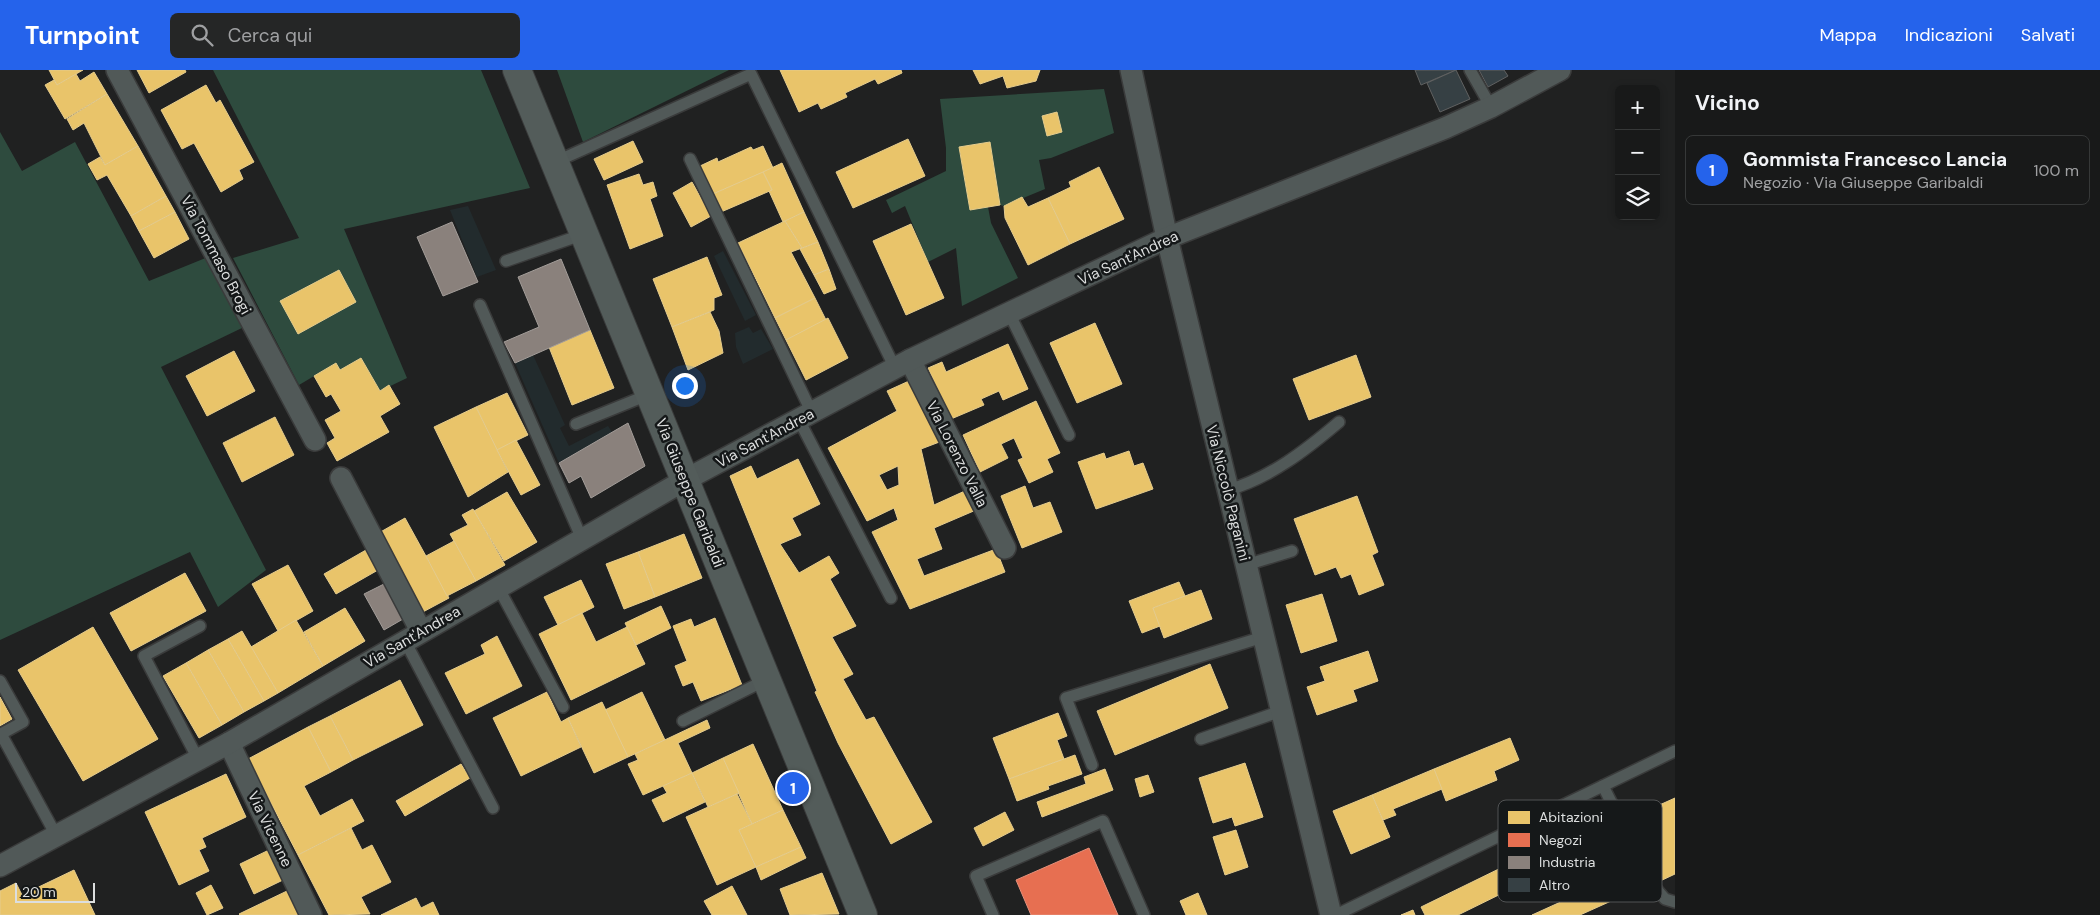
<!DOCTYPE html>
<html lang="it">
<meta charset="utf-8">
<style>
:root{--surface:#181919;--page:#252626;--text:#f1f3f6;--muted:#9fa0a2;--line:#363838;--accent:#2563eb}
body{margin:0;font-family:"DM Sans",sans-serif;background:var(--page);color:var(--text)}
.controls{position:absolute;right:15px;top:15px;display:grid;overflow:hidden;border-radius:8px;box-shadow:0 2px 8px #0003}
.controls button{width:45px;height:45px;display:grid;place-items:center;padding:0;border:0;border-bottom:1px solid var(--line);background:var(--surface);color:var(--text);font:25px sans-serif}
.scale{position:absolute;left:15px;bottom:12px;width:80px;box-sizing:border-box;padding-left:5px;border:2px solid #dcdede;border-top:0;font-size:14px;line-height:18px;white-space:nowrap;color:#dcdede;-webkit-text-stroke:4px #151819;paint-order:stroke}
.you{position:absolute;left:684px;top:315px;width:18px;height:18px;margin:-12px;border:4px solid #fff;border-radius:50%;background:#1a73e8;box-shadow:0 0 0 8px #1a73e833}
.badge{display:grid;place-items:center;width:32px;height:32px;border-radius:50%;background:var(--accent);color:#fff;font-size:16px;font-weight:700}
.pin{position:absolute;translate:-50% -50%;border:2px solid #fff;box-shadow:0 1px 5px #0006}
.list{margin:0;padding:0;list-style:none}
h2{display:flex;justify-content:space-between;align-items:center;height:65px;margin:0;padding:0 20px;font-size:21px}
h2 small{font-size:16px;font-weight:400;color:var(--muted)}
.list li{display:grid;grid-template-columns:32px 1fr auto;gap:15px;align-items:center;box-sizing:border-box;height:70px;margin:0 10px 10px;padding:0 10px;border:1px solid var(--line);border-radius:8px}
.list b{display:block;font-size:19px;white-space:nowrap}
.list p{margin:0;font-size:16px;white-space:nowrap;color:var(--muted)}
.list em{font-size:16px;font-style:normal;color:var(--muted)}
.icon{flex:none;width:28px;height:28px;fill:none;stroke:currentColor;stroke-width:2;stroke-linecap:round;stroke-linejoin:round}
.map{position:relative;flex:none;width:1675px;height:845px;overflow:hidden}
header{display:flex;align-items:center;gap:30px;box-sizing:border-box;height:70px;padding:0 25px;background:var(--accent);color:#fff}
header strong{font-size:24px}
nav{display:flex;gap:28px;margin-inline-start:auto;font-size:18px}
.search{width:350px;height:45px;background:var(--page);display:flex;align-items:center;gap:12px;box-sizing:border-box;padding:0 18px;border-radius:8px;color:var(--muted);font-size:19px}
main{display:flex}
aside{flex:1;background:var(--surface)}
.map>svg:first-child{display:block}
.built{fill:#222b2d}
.green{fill:#2e4b3e}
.homes{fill:#e9c46a;stroke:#e5cc8d;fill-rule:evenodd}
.shops{fill:#e76f51;stroke:#e4907b}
.industry{fill:#8a817c;stroke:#a39d99}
.building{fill:#364044;stroke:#606161}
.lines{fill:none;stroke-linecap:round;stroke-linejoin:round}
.lane-casing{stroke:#3a3b3b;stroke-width:14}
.street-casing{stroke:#3a3b3b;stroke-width:24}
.secondary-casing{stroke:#3a3b3b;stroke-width:30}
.lane{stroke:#515958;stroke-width:11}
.street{stroke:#515958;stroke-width:21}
.secondary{stroke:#535c5a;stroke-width:28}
.labels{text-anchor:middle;stroke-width:5;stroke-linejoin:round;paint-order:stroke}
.street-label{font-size:15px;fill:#dcdede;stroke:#151819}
.key{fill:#151819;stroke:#515354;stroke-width:1}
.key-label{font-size:14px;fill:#dcdede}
</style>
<header>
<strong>Turnpoint</strong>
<div class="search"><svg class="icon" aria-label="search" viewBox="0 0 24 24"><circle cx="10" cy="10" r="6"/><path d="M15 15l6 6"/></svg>Cerca qui</div>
<nav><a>Mappa</a><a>Indicazioni</a><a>Salvati</a></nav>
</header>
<main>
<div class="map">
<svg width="1675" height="845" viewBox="0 0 1675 845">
<rect width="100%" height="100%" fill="#202121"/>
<g class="built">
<path d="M468,136l28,64 -19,7 -27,-67z"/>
<path d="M723,181l33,64 -11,6 -31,-65z"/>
<path d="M749,257l4,6 8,-4 12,20 -30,15 -7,-17 -1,-14z"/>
<path d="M533,285l32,70 -5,3 9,18 39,-20 4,6 -53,31 -44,-100z"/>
</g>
<g class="green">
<path d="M213,0h268l49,118 -186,41 63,149 -27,13 -19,-33 -21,12 -4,-7 -37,22 -66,-127 66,-20z"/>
<path d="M557,0h172l-146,72z"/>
<path d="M1104,19l10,44 -63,25 -12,2 6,29 -41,17 -4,-1 -10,-63 -31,6 11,62 18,-3 3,16 27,55 -56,28 -6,-58 -28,14 -23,-56 -13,7 -6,-13 60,-29v-23l-6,-49z"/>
<path d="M0,62l22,39 53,-29 74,139 59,-24 36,70 -83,40 105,203 -48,37 -28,-55 -190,88z"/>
</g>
<g class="homes">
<path d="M49,0h34l-26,15z"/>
<path d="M137,0h48l1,2 -37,21z"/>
<path d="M780,0h121l1,3 -24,11 -3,-5 -30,14 2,4 -26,12 -3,-6 -19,9z"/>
<path d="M973,0h67l-4,11 -29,7 -4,-12 -23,8z"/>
<path d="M94,2l13,22 -42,25 -20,-34 9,-5 3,5 19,-11 4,7z"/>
<path d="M206,15l10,18 4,-3 34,62 -15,8 4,9 -22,13 -27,-49 -12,6 -21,-39z"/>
<path d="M107,24l31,52 -33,19 -21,-42 -11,7 -6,-11z"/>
<path d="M1057,42l5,20 -15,4 -5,-20z"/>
<path d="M908,69l17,37 -72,32 -17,-36z"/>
<path d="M633,71l10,21 -39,18 -10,-21z"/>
<path d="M990,72l10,63 -30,5 -11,-63z"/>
<path d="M138,76l28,50 -35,20 -24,-41 -10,5 -9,-16 12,-7 5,8z"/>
<path d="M763,76l10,22 -60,26 -13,-28 17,-8 1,4 33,-15 2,3z"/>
<path d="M782,93l22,49 -21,10 -14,-31 3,-1 -9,-18z"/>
<path d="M1099,97l25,52 -54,25 -22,-46 23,-11 -2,-5z"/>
<path d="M763,102l9,18 -51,22 -8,-18z"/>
<path d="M639,104l4,11 10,-3 4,14 -7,3 13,37 -33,13 -23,-64z"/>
<path d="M692,112l19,34 -20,11 -18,-34z"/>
<path d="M166,126l9,16 -36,19 -8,-15z"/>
<path d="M1022,127l6,10 20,-9 22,46 -42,21 -23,-47 -1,-12z"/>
<path d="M175,142l14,27 -35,19 -15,-27z"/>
<path d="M804,142l14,30 -16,6 -17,-27z"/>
<path d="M785,151l17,27 -11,4 24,46 -40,20 -37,-75z"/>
<path d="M911,154l33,74 -38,17 -33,-74z"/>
<path d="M818,172l11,27 -15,6 -14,-26z"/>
<path d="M707,187l15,38 -8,3v12l-42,17 -19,-48z"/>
<path d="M829,199l7,20 -12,5 -10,-19z"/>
<path d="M339,200l17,32 -58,32 -18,-33z"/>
<path d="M815,228l11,22 -40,20 -11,-22z"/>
<path d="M710,242l9,19 4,22 -35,17 -16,-43z"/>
<path d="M828,248l20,40 -42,22 -20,-40z"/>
<path d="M1095,253l27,61 -45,19 -27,-60z"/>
<path d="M590,260l24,58 -42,17 -23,-58z"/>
<path d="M1008,274l20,45 -25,11 -4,-9 -18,8 3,6 -33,14 -23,-51 14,-6 4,10z"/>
<path d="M234,281l21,40 -48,25 -21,-40z"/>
<path d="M1356,285l15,42 -62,23 -16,-41z"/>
<path d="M361,288l19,33 9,-6 11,19 -20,12 9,16 -52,29 -10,-18 8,-5 -10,-18 16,-9 -10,-17 -5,3 -12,-21 22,-13 4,7z"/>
<path d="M909,311l9,18 4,-2 20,44 -21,8 13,56 33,-15 9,20 -42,18 8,21 -25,10 7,17 72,-27 9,23 -95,37 -38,-77 26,-12 -4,-12 -27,13 -39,-73 69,-37 -10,-20zM898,396l1,19 -12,5 -8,-15z"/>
<path d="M507,323l21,42 -31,15 -21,-43z"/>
<path d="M1036,331l24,52 -13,6 6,13 -24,11 -11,-23 5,-2 -9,-20 -13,6 7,14 -28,14 -17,-37z"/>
<path d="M476,337l32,65 -40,25 -34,-70z"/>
<path d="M275,347l19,38 -52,27 -19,-39z"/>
<path d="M516,370l24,45 -19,10 -24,-45z"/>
<path d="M1129,381l5,15 9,-3 10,26 -57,20 -18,-47 26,-9 2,6z"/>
<path d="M798,389l22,45 -28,14 9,17 -21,9 19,29 30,-17 10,17 -9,6 26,47 -24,11 21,37 -10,5 23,41 8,-3 58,105 -41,22 -53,-101 -23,-51 2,-1 -87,-215 21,-10 6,13z"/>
<path d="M1025,416l8,22 17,-6 12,30 -40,16 -21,-52z"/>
<path d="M507,422l30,50 -33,19 -30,-50z"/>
<path d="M1357,426l21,56 -6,3 12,30 -25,10 -8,-21 -10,4 -5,-11 -21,8 -21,-56z"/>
<path d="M473,439l32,56 -29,16 -26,-47 18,-9 -6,-10z"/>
<path d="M405,448l44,80 -28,15 -44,-79z"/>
<path d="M684,464l18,44 -47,19 -17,-45z"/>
<path d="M454,471l22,40 -29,15 -21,-40z"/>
<path d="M366,480l12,20 -42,24 -12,-20z"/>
<path d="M638,482l17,45 -31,12 -18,-45z"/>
<path d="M288,495l25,46 -35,20 -26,-47z"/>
<path d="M185,503l21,38 -75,40 -21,-38z"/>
<path d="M581,510l13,27 -36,18 -14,-28z"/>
<path d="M1179,512l6,14 -32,12 7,18 -18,7 -13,-32z"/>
<path d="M1201,520l11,29 -48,19 -11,-30z"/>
<path d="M1322,524l15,47 -36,12 -15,-48z"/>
<path d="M661,536l10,22 -35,17 -11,-22z"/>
<path d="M345,538l20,33 -42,25 -19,-34z"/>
<path d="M582,543l14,29 31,-15 18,37 -74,36 -32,-66z"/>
<path d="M715,548l27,67 -41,16 -8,-19 -10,4 -8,-20 12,-5 -14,-35 18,-7 3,8z"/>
<path d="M296,550l27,46 -45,27 -27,-46z"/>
<path d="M93,557l65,112 -75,42 -65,-111z"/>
<path d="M242,561l36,62 -14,8 -36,-62z"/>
<path d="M497,566l25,50 -56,28 -21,-41 40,-19 -4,-9z"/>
<path d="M228,569l36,62 -20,11 -36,-62z"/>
<path d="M208,580l36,62 -22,13 -36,-62z"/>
<path d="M1368,581l10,30 -25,9 4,11 -40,14 -10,-28 18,-6 -5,-14z"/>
<path d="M186,593l36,62 -23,13 -36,-62z"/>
<path d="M1210,594l18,44 -113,47 -18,-44z"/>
<path d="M400,610l23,45 -70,35 -23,-44z"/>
<path d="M547,622l14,30 7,-4 13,29 -60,29 -28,-58z"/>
<path d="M642,622l23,48 -37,17 -23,-47z"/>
<path d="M0,627l12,22 -12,7z"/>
<path d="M602,632l26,55 -34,16 -26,-55z"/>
<path d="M1058,643l9,23 -10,4 7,19 -55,20 -16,-41z"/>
<path d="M330,646l23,44 -22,12 -23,-45z"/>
<path d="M707,650l3,8 -32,15 14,30 -49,22 -15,-31 10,-4 -3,-6z"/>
<path d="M308,657l23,45 -27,14 16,30 32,-17 12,22 -66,34 -50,-96z"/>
<path d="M1510,668l9,22 -25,11 3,9 -51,21 -12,-32z"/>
<path d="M753,674l30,66 -31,14 -29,-66z"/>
<path d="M1075,685l7,19 -34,12 1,3 -32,12 -8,-22z"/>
<path d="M723,688l16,35 -31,14 -16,-34z"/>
<path d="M1245,693l18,54 -28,9 -3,-9 -19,6 -14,-45z"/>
<path d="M461,694l9,14 -65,38 -9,-15z"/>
<path d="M1105,699l8,21 -71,27 -5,-15 49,-18 -2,-7z"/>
<path d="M1434,699l8,20 -49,20 3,6 -13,5 -11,-25z"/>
<path d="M692,703l13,29 -42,20 -11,-22 15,-7 -4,-7z"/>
<path d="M226,704l20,43 -44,21 4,9 -7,3 10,21 -30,14 -34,-73z"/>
<path d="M1148,705l6,17 -14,5 -5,-18z"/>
<path d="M737,724l15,30 -13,6 17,37 -39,18 -31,-68z"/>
<path d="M1372,725l18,42 -39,17 -18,-43z"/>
<path d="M1675,728v76l-17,8 -16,-35 6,-2 -13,-29z"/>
<path d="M783,740l18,37 -45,20 -17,-37z"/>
<path d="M1005,742l9,18 -31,16 -9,-18z"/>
<path d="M351,758l11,22 10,-5 19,37 -30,15 9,17 -41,1 -31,-60z"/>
<path d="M1236,760l12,37 -23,8 -12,-38z"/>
<path d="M801,777l5,11 -45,22 -5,-13z"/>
<path d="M269,780l14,30 -29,14 -14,-30z"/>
<path d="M1509,794l10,21 -61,30h-33l-4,-8z"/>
<path d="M74,800l21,45h-95v-24l16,-8 6,12z"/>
<path d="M1631,800l9,18 -60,27h-48z"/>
<path d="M822,803l17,41 -49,1 -10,-26z"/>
<path d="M211,815l12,23 -16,7 -11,-22z"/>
<path d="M732,816l15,29h-35l-8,-14z"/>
<path d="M287,821l12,24h-59l-1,-1z"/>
<path d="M1198,823l9,22h-21l-6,-14z"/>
<path d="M416,828l5,10 12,-6 6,13h-58z"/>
<path d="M1413,840l2,5h-14z"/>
</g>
<path class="shops" d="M1089,778l29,67h-87l-15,-35z"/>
<g class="industry">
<path d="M452,152l26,60 -35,14 -26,-59z"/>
<path d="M561,189l29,71 -75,33 -11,-21 35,-15 -21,-50z"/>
<path d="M628,353l17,43 -54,32 -10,-22 -12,7 -10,-20z"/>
<path d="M384,514l19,35 -19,11 -20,-36z"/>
</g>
<g class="building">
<path d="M1415,0h41l-35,15z"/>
<path d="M1456,0l14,29 -30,13 -13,-29z"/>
<path d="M1479,0h25l4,6 -20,11z"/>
</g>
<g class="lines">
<defs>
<g id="lane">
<path d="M1470,0l21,37"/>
<path d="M690,89l122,254"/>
<path d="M555,92l196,-88 144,294"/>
<path d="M506,191l78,-27"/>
<path d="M480,235l102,234"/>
<path d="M1009,243l60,122"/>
<path d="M799,350l92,178"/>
<path d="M576,354l74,-30"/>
<path d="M1228,420c42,-12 78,-40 111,-68"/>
<path d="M1246,495l46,-14"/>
<path d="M498,517l65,120"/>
<path d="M405,571l88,167"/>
<path d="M0,611l23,41 -22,12 55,101"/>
<path d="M683,651l83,-41"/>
<path d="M1201,669l80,-28"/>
<path d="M198,689l-54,-103 56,-30"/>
<path d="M1092,695l-26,-67 197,-61"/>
<path d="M1603,716l50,99 12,14 10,3"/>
<path d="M993,845l-17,-39 127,-55 41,94"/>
<path d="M1336,845l339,-164"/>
</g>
<g id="street">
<path d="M117,0l198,370"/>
<path d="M1131,0l36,168 164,677"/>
<path d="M910,290l95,188"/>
<path d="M341,408l80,153"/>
<path d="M229,673l82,172"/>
<path d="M0,796l229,-123 456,-263 225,-120 257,-122 278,-110 46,-21 69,-37"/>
</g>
<path id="secondary" d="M517,0l346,845"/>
</defs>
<use href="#lane" class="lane-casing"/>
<use href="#street" class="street-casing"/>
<use href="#secondary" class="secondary-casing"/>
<use href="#lane" class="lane"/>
<use href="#street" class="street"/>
<use href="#secondary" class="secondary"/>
</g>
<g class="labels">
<g class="street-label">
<text transform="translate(216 185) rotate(62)" y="5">Via Tommaso Brogi</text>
<text transform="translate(1128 188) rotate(-25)" y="5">Via Sant'Andrea</text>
<text transform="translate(765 368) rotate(-28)" y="5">Via Sant'Andrea</text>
<text transform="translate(957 384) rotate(63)" y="5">Via Lorenzo Valla</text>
<text transform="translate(690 423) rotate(68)" y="5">Via Giuseppe Garibaldi</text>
<text transform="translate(1228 423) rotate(76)" y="5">Via Niccolò Paganini</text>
<text transform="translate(412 567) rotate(-30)" y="5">Via Sant'Andrea</text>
<text transform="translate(270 759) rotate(64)" y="5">Via Vicenne</text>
</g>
</g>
<rect x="1498" y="730" width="164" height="102" rx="8" class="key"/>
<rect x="1508" y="741" width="22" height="13" fill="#e9c46a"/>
<rect x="1508" y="763" width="22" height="14" fill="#e76f51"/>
<rect x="1508" y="786" width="22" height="13" fill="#8a817c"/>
<rect x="1508" y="808" width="22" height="14" fill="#364044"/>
<g class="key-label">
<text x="1539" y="752">Abitazioni</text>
<text x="1539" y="775">Negozi</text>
<text x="1539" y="797">Industria</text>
<text x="1539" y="820">Altro</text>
</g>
</svg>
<div class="controls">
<button>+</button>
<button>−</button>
<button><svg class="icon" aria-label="layers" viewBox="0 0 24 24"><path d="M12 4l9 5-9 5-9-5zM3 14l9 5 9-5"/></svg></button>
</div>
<div class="scale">20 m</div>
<div class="you"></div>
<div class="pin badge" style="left:793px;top:718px">1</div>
</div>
<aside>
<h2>Vicino<small></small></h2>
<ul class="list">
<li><span class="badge">1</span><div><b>Gommista Francesco Lancia</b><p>Negozio · Via Giuseppe Garibaldi</p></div><em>100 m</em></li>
</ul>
</aside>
</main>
